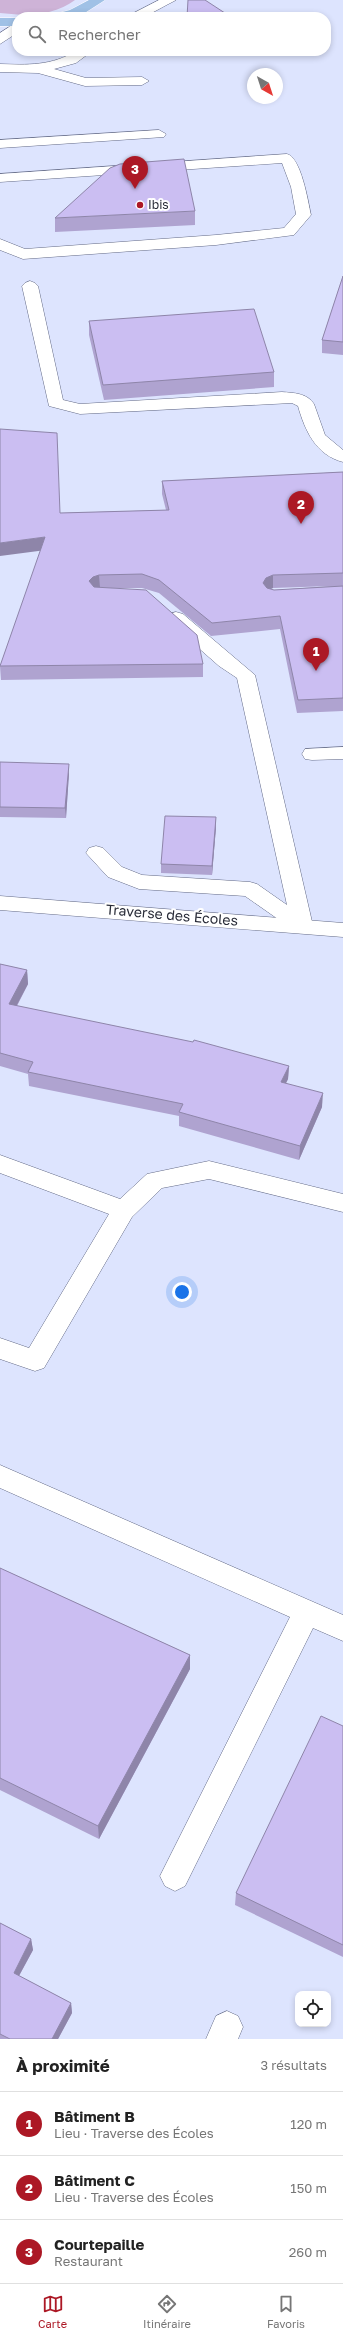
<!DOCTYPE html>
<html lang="fr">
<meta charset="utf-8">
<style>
:root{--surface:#fff;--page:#f2f2f2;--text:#222;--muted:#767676;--line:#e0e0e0;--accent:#ac1825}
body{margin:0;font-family:"Golos Text",sans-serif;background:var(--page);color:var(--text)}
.controls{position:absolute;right:12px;bottom:12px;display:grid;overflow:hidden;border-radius:8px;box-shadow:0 2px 6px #0003}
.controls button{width:36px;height:36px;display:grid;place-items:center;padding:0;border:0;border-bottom:1px solid var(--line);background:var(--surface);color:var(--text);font:20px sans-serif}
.compass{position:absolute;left:247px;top:68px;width:36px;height:36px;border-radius:50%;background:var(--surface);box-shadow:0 2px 6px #0003;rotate:141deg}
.you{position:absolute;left:182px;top:1292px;width:14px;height:14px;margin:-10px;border:3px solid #fff;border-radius:50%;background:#1a73e8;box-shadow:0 0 0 6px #1a73e833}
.badge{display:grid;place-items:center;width:26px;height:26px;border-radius:50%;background:var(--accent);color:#fff;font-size:13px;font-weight:700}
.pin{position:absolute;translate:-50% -33px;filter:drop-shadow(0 1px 2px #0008)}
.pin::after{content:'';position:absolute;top:21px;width:14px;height:12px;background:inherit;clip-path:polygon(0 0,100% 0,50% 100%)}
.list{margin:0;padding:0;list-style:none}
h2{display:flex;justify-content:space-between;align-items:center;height:52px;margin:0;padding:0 16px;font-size:17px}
h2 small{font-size:13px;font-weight:400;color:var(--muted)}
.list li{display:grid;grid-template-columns:26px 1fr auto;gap:12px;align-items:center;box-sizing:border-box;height:64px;padding:0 16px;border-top:1px solid var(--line)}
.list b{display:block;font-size:15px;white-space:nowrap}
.list p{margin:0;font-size:13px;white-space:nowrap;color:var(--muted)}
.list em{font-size:13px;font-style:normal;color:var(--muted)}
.icon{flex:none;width:22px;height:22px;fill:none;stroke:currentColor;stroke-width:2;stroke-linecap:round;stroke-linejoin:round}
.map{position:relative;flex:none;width:343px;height:2039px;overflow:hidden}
.search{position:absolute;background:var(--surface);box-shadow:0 2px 6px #0003;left:12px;right:12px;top:12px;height:44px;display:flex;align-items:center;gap:10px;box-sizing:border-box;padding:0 14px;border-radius:16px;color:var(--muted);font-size:15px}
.sheet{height:244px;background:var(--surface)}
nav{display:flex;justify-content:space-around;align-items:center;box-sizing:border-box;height:56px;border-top:1px solid var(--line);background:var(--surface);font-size:11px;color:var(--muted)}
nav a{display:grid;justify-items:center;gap:2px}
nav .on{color:var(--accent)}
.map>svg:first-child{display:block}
.green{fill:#ceb3d7}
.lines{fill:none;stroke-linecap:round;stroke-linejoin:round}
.lane-casing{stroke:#636a86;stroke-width:1}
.street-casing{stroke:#636a86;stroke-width:1}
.primary-casing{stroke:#fff;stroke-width:1}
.lane{fill:#fff;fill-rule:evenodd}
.street{fill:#fff;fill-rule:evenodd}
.primary{fill:#a0c1e6;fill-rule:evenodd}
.wall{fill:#afa3d0;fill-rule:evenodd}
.shaded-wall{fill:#8e85a9}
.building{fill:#cbbef2;stroke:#8e85a9}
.poi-dot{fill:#ac1825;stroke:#fff;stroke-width:1.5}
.labels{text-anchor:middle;stroke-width:4;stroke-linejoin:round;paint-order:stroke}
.far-poi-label{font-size:12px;fill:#292c38;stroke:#fff;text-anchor:start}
.street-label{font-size:14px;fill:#292c38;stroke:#fff}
</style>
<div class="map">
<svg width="343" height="2039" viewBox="0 0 343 2039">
<rect width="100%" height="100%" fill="#dde4fe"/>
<path class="green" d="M0,0h75c-21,16 -50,16 -75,13z"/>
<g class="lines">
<defs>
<g id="lane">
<path d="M159,0h17l-32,17h-18z"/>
<path d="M17,22v11l-17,11v-11z"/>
<path d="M76,51h16l-16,12 -22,6 32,9 56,-1 7,4 -7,4 -57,1 -47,-13 -38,-1v-8c27,1 52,2 76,-13z"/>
<path d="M159,130l7,4 -2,3 -164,11v-8z"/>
<path d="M287,154c14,3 21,47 24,61l-17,20 -78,10 -193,14 -23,-9v-11l25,10 191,-14 68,-7 12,-14 -5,-27 -9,-24 -282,19v-8z"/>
<path d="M30,281l5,2 3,3 25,114 17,4 202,-12c12,1 25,1 32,12l11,31 18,15v12c-27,-7 -38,-31 -45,-56l-6,-3 -212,11 -31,-8 -27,-120 3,-3z"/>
<path d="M176,612l7,2 72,61 58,251 -4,5 -7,2 -7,-2 -50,-35 -106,-7 -31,-12 -22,-24 3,-5 7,-2 7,2 19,19 20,8 108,7 7,2 30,21 -50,-227 -18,-12 -50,-44 -2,-4 2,-4z"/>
<path d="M343,747v12l-31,1 -7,-1 -3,-5 3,-5z"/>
<path d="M0,1155l120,44 27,-25 62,-13 134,33v18l-134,-33 -47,9 -30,29 -88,151 -9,3 -35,-12v-21l29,10 80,-134 -109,-41z"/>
<path d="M0,1465l343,150v26l-30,-13 -128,258 -10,5 -10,-5 -5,-10 130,-259 -290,-129z"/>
<path d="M227,2011l11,5 5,11 -5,12h-32l10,-23z"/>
</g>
<path id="street" d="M0,896l343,27v14l-343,-27z"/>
<g id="primary">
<path d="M89,0h16l-25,16 -27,1 2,-3 15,-4z"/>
<rect x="0" y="18" width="17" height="8"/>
</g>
</defs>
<use href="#lane" class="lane-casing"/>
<use href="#street" class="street-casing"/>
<use href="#primary" class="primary-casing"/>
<use href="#lane" class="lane"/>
<use href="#street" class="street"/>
<use href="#primary" class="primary"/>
</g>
<g class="wall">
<path d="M185,51h88v5l-88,-1z"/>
<path d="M195,211v14l-140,7v-14z"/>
<path d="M343,276v79l-21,-2v-13z"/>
<path d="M89,321l185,51v15l-170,13 -15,-65z"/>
<path d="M343,472v239l-46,2 -17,-84 -69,7 -52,-43 -17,-5h-43l104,76v13l-202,3 -1,-14 41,-115 19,-38 106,-3 -4,-16v-13zM331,586l-57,4 -4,-1 3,-1z"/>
<path d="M0,762l69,11 -3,45 -66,-1z"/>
<path d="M216,817v10l-4,48 -51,-2v-9z"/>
<path d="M0,964l27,6 1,14 -11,22 272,60 -1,13 -2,4 36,24 -23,53 -120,-34v-10l-150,-30 -1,-12 -28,-8z"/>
<path d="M0,1568l190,87v14l-91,170 -99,-49z"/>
<path d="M343,1726v231l-108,-52 1,-12z"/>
<path d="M0,1923l31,16 2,11 -14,26 52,27 1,10 -14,26h-58z"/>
</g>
<g class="shaded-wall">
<path d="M45,537l1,13 -46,6v-13z"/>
<path d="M99,575l1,13 -6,2 -5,-9 4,-4z"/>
<path d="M273,575v13l-7,3 -3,-8 3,-5z"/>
<path d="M69,764v9l-3,45 -1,-10z"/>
<path d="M216,817v10l-4,48v-9z"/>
<path d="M27,970l1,14 -18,34 -1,-14z"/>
<path d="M289,1066l-1,13 -8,16 1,-13z"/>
<path d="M323,1093l-1,14 -23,53 1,-14z"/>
<path d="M190,1655v14l-91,170 -1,-13z"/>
<path d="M31,1939l2,11 -18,33 -1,-10z"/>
<path d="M71,2003l1,10 -14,26h-6z"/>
</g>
<g class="building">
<path d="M188,0h17l26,17h-44z"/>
<path d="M184,159l11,52 -140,7 55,-50 10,-4z"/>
<path d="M343,276v66l-21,-2 17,-52z"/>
<path d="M254,309l20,63 -171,13 -14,-64z"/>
<path d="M0,429l57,4 3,80 109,-3 -7,-29 181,-9v101l-70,2 -7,3 -3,5 4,5 7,2 69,-4v112l-45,2 -18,-84 -68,7 -53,-43 -17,-6 -43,1 -6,2 -4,4 5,6 52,3 51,45 6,29 -203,2 45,-129 -45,6z"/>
<path d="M0,762l69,2 -4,44 -65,-1z"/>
<path d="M165,816l51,1 -4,49 -51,-2z"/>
<path d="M0,964l27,6 -18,34 184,38 1,-2 95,26 -8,16 42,11 -23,53 -121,-34 4,-8 -155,-32 5,-10 -33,-9z"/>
<path d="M0,1568l190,87 -92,171 -98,-48z"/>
<path d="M321,1716l22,10v219l-107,-52z"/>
<path d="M0,1923l31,16 -17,34 57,30 -19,36h-42l-10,-5z"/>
</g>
<circle class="poi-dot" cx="140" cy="205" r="4"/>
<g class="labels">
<g class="far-poi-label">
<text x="148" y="209">Ibis</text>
</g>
<g class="street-label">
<text transform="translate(172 915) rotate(5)" y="5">Traverse des Écoles</text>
</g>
</g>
</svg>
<div class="controls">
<button><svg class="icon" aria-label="locate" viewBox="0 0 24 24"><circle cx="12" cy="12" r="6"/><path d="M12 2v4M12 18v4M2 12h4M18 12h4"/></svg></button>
</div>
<svg class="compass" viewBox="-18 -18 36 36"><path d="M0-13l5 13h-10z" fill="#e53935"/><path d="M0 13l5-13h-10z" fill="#767676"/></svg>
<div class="you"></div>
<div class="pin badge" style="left:316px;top:671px">1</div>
<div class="pin badge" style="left:301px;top:524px">2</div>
<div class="pin badge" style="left:135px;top:189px">3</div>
<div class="search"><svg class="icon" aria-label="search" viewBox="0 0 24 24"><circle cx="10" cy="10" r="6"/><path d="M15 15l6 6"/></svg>Rechercher</div>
</div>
<section class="sheet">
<h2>À proximité<small>3 résultats</small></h2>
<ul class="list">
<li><span class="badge">1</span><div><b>Bâtiment B</b><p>Lieu · Traverse des Écoles</p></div><em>120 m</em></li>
<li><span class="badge">2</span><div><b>Bâtiment C</b><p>Lieu · Traverse des Écoles</p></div><em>150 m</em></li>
<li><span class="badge">3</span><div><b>Courtepaille</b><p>Restaurant</p></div><em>260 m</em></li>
</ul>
</section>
<nav>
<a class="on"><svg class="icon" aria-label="map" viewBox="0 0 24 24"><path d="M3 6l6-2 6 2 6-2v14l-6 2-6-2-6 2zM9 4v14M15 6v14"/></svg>Carte</a>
<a><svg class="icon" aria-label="directions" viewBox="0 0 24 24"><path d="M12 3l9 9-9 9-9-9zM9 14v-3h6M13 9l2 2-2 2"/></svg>Itinéraire</a>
<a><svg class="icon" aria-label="saved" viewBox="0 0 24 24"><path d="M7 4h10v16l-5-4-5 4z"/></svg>Favoris</a>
</nav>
